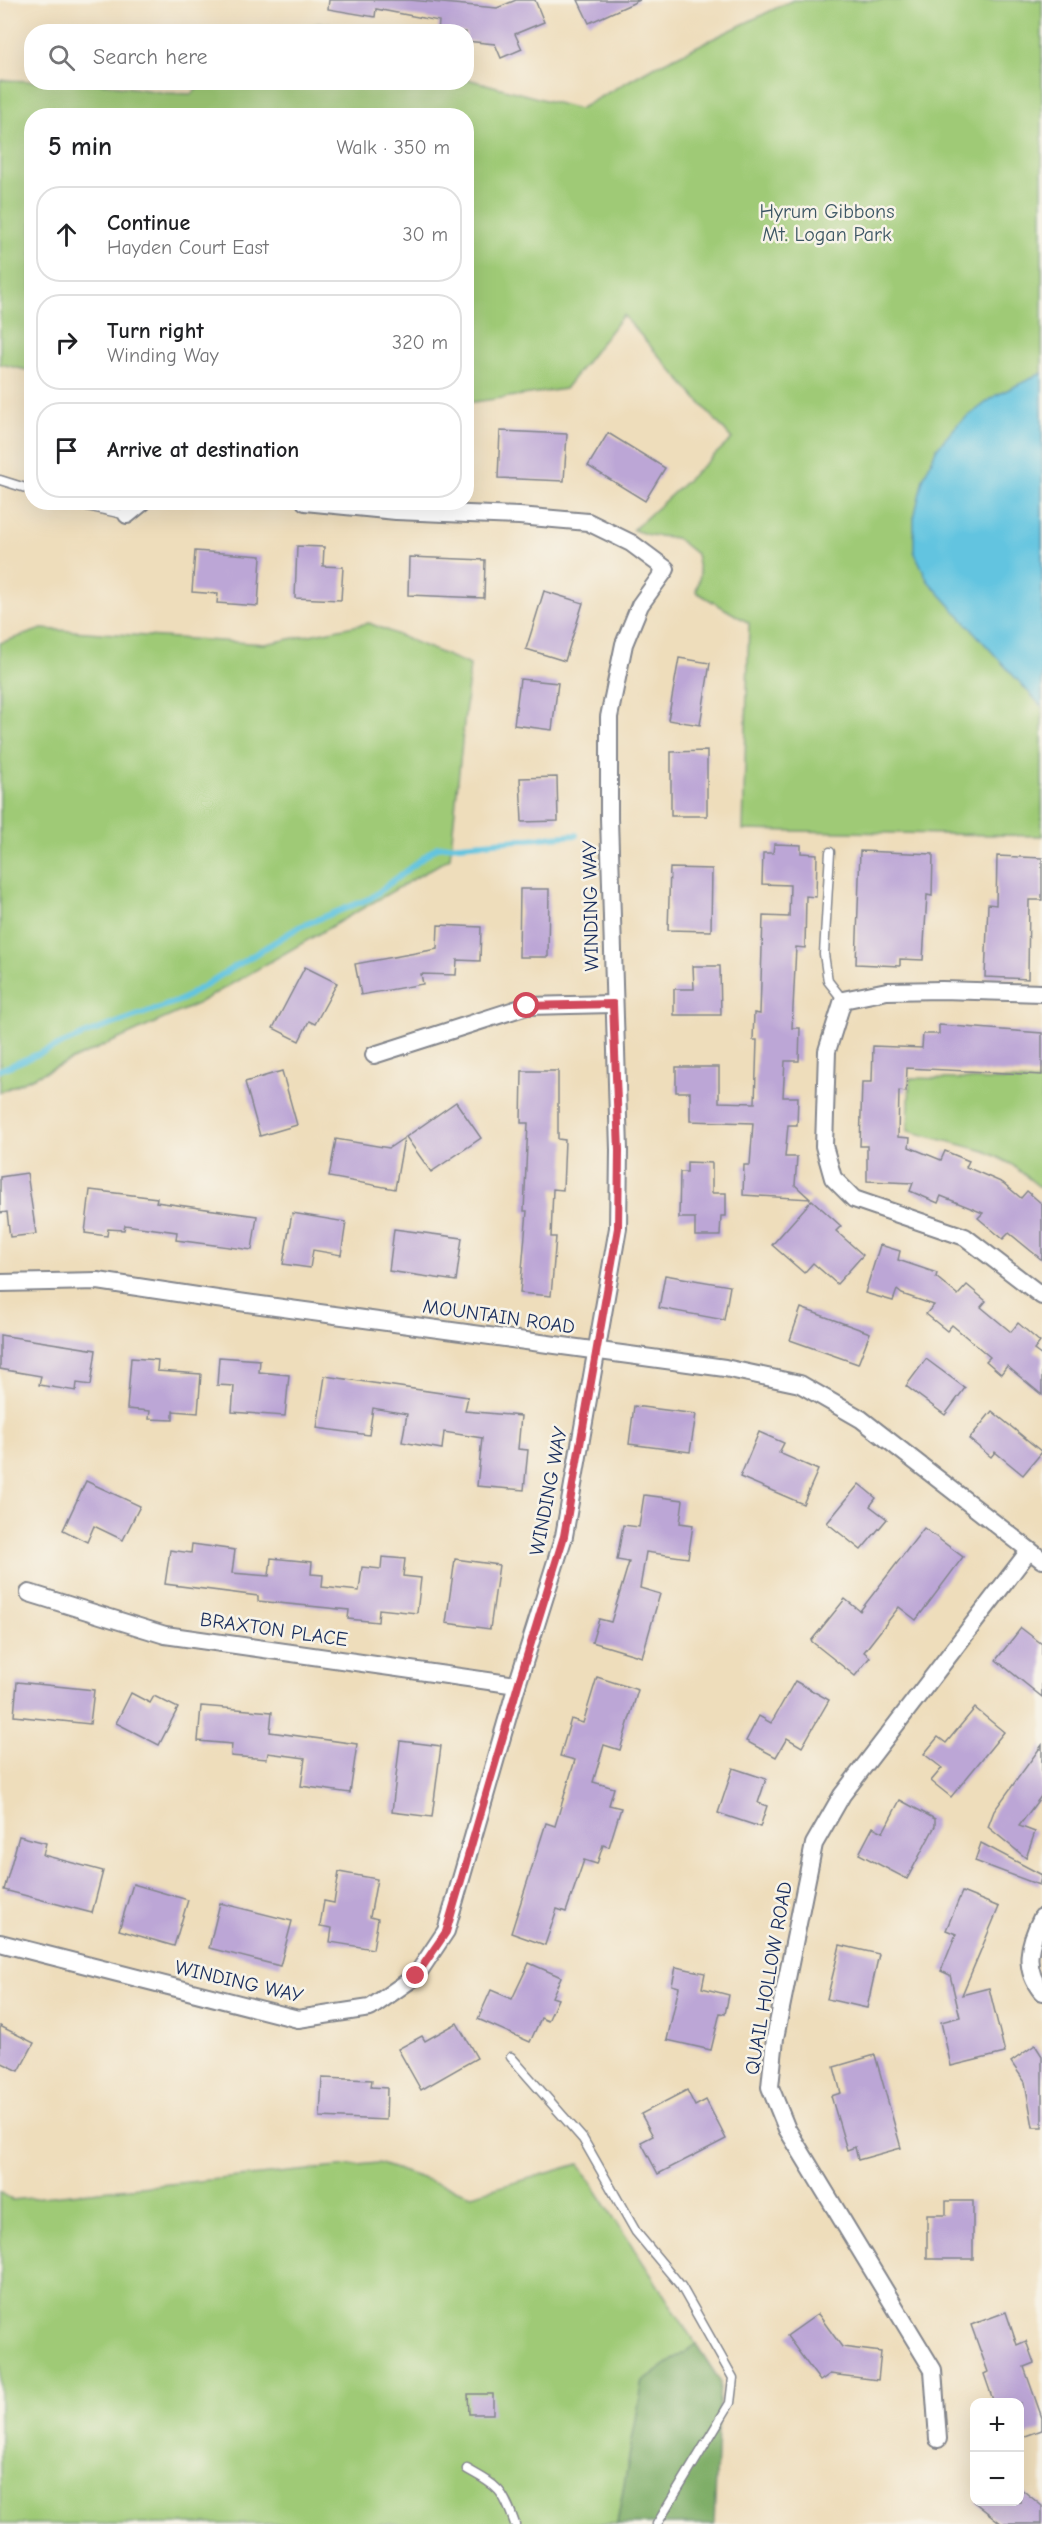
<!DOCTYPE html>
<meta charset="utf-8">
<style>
:root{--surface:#fff;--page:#f6f6f6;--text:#202124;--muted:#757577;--line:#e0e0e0}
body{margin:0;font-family:"Comic Neue",sans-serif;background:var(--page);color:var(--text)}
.controls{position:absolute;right:18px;bottom:18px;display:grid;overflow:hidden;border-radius:12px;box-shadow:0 6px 24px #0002}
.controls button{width:54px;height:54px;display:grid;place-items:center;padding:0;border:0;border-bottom:2px solid var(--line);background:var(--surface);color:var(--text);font:30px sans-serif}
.stop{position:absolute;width:18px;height:18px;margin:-14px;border:4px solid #d1495b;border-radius:50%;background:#fff}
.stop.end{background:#d1495b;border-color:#fff;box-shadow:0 2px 6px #0008}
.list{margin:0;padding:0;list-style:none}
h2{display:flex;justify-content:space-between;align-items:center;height:78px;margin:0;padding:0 24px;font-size:26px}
h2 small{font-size:20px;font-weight:400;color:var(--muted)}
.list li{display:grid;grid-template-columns:39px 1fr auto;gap:18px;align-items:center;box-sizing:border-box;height:96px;margin:0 12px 12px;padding:0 12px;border:2px solid var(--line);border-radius:24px}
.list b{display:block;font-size:22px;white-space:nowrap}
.list p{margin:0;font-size:20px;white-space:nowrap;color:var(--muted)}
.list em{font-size:20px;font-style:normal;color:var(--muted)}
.icon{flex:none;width:33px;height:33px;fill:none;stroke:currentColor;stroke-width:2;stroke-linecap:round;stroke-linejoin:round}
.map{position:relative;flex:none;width:1042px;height:2524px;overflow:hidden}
.search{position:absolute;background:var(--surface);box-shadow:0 6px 24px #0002;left:24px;top:24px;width:450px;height:66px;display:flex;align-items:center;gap:15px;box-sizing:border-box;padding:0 21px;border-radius:24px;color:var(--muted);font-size:22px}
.panel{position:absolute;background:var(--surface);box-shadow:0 6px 24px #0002;left:24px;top:108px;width:450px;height:402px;border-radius:24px}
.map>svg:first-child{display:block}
.green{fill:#9fca76;stroke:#5d7c6a;stroke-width:1.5}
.forest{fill:#7fae67;stroke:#4d6e62;stroke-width:1.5}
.water{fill:#62c4e0;stroke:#3e7a9f;stroke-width:1.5}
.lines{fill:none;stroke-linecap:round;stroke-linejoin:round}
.stream{stroke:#62c4e0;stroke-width:6}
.building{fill:#bca6d6}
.lane-casing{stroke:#84868c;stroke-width:11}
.street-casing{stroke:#84868c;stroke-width:20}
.lane{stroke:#fff;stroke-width:8}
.street{stroke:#fff;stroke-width:16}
.route{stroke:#d1495b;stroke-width:8}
.labels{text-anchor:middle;stroke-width:5;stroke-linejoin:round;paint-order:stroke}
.park-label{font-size:20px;fill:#3c5664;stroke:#f7f3e8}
.street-label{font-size:20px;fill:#1b2f5e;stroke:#f7f3e8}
</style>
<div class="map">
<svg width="1042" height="2524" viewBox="0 0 1042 2524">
<rect width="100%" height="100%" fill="#f7f3e8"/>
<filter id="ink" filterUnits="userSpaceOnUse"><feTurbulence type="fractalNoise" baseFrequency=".0167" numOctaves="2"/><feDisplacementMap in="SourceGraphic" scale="12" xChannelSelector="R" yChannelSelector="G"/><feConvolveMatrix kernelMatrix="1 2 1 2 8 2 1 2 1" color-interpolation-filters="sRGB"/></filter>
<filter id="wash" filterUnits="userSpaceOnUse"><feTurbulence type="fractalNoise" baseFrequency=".008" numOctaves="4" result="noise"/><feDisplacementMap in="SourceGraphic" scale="24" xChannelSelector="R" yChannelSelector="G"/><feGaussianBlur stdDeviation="1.35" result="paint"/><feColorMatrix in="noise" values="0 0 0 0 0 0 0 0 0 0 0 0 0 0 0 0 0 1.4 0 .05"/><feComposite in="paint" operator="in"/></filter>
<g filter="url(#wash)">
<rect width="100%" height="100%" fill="#edb"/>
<g class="green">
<path d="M793,0h249v836l-299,-6 6,-207 -53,-31 4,-17 -4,-21 -20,-16 -27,-3 -16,-5 99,-91 -109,-124 -58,74 -98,14 -1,-287h-434l-1,255 -31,-7v-284l99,3 68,10 25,1 10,-11 264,-1 1,-3 112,30 69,-39z"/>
<path d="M321,23l51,8h-78z"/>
<path d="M369,623l101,42 -20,193 -255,147 -195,87v-449l42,-14 223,15z"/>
<path d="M910,1078l132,3v108l-31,-25 -26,-13 -77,-20z"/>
<path d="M378,2163l94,32 107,-31 117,180 -53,37 -26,143h-617v-332l12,8z"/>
</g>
<path class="forest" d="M696,2344l24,37 -6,143h-97l26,-143z"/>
<path class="water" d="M1042,373v334l-114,-126 -14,-30v-33l9,-39 14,-31 22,-25 36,-27z"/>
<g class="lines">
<path class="stream" d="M0,1070l91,-38 90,-32 118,-73 72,-29 66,-51 139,-12"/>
</g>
<g id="blocks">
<g class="building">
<path d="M329,0h81l87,8 19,-8h19l9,22 -29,12 7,15 -21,9 -6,-14 -29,-3v-9h-28l1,-11 -63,-12 -1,8 -47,-8z"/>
<path d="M578,0h62l-51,23z"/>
<path d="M500,431l67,3 -3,47 -66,-3z"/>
<path d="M608,433l57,35 -20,33 -57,-35z"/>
<path d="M297,546l27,1 -1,19 20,1 -2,33 -46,-2z"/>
<path d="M195,551l66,5 -3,50 -41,-3 1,-9 -26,-2z"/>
<path d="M409,557l76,3 -1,38 -76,-3z"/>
<path d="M544,591l39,12 -18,58 -39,-12z"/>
<path d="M679,658l31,5 -10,62 -32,-5z"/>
<path d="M520,679l38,4 -6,47 -38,-5z"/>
<path d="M707,751v65h-36v-64z"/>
<path d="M557,777l1,44 -36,1 -2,-44z"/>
<path d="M774,844l27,1v8l16,1 -1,43 -10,-1 -1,52 -9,-1 -4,81h8l-1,33h-14l-2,36h15l-1,28h-9l-3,32h12l-2,28 15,14 -67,-4 1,-30h6l3,-42 -63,-2v-29h-14v-25h43v35l36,1 2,-63h-4l1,-27 6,1 3,-98 26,1 1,-32 -28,-1 1,-31h10z"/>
<path d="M860,851l73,3 -1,42 -5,-1 -4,65 -23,-1v7l-44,-2z"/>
<path d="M997,856l45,2v42h-13l-1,79 -43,-2 3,-73 8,1z"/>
<path d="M670,868l42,1 -1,62 -43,-1z"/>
<path d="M520,889h29l-1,68h-29z"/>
<path d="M438,925l43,2 -1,34 -23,-1 -1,15 -35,-1 2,10 -62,11 -6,-31 82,-15z"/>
<path d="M693,966h27l1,49h-47v-26h20z"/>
<path d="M305,967l32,16 -22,41 -6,-3 -10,20 -26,-13z"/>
<path d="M939,1025l103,8v42l-135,-7 -1,24 -7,-1 -1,46 12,1 -1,9 32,13 4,-9 24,10 -3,6 37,16 18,15 6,-7 15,13v56l-33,-27 -6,6 -25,-21 5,-5 -42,-17 -3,7 -28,-12 3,-8 -46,-2v-35h-7l2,-64h10l1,-36 49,2 1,-14h16z"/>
<path d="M282,1071l15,54 -37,11 -15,-54z"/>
<path d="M522,1071h36v68l7,1 -2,50 -10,-1 -2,48h5l-5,59 -31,-3 7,-82h-3l4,-88h-7z"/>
<path d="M456,1102l25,36 -50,34 -25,-35z"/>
<path d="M404,1138l-9,51 -66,-12 7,-38 53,9z"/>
<path d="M687,1162l25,1v30h14v23h-5l-1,20h-25v-18h-16l1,-46h7z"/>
<path d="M27,1173l9,61 -26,3 -3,-25 -7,1v-36z"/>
<path d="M90,1190l67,8 -1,4 101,14 -5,34 -76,-10 1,-8 -52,-7 -1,5 -16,-1 -1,7 -22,-3z"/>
<path d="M812,1200l29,26 -5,5 27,24 -26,29 -24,-21 -9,10 -32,-28z"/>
<path d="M292,1213l54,9 -5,33 -28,-5 -3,18 -27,-4z"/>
<path d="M394,1229l68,9 -6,43 -67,-10z"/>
<path d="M880,1245l20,6 -2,9 39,13 -1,4 22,18 9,-10 19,16 -5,6 30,25 7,-9 22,19 -6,8 8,6v39l-35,-29 -6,8 -15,-13 4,-4 -38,-32 -5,6 -21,-17 8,-9 -32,-11 -5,-4 -4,11 -28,-8z"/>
<path d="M665,1275l65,11 -6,34 -65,-12z"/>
<path d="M801,1308l69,25 -12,31 -68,-24z"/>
<path d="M0,1335l96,15 -5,35 -14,-2 -1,8 -37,-6 2,-9 -41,-7z"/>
<path d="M219,1357l41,3 -1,12 30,3 -4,41 -53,-4 2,-26 -17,-1z"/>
<path d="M131,1358l27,2 -1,11 44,3 -3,39 -25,-2v9l-24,-1 1,-8 -23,-2z"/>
<path d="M926,1359l39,29 -20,27 -39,-29z"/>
<path d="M325,1376l143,21 -3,14 56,5 -3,33 10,1 -4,40 -47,-4 5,-48 -38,-6 -2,17 -40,-7 5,-28 -34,-6 -4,27 -52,-7z"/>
<path d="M634,1406l62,8 -6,38 -61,-8z"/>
<path d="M992,1411l50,41 -19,23 -28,-23 -4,5 -22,-18z"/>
<path d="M759,1432l25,11 -5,10 39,17 -15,34 -63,-27z"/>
<path d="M86,1481l54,25 -17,34 -29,-14 -7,16 -24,-12z"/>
<path d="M859,1484l17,14 -6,8 17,13 -26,31 -34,-27z"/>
<path d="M644,1495l39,5 -3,23 13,2 -5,33 -42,-6 -6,36 20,6 -18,63 -50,-15 7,-23 12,3 18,-60 -12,-2 6,-35 16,2z"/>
<path d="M924,1528l39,29 -47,63 -17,-13 -35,45 6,5 -15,19 -44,-35 34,-42 15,12z"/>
<path d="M192,1544l43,6 -3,23 37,3 2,-18 41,4 -1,12 12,1 -1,12 37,4 3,-24 19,2 1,-12 23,2 -2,17 18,2 -4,35 -38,-4 -1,13 -30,-3 1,-9 -91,-9v-5l-93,-12 5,-34 21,3z"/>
<path d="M455,1559l44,6 -9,64 -44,-6z"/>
<path d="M1021,1628l21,16v53l-46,-37z"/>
<path d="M597,1677l41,13 -18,60 -16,-5 -11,37 21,6 -5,17 12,3 -12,39 -6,-2 -6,19 -13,-4 -18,52 -9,-3 -12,36 -34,-12 35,-110 9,3 20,-66 -15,-4 11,-37 12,4z"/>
<path d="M795,1681l34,19 -27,47 -15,-9 -11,19 -30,-16 13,-25 12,7z"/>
<path d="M17,1682l77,8 -4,34 -76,-8z"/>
<path d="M131,1693l19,10 4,-7 24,12 -19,37 -43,-22z"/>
<path d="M201,1706l71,6 -2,20 87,12 -7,49 -49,-7 4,-28 -37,-5 -1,6 -36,-3 1,-12 -34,-3z"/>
<path d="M975,1708l29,24 -53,65 -20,-16 11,-13 -18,-14 14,-17 8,6z"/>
<path d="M400,1741l41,5 -9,71 -40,-5z"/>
<path d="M1042,1745v50l-23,31 16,6 -9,26 -38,-31 6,-16z"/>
<path d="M733,1768l33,11 -8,24 9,3 -7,21 -42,-14z"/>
<path d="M900,1800l35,19v7l-28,53 -48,-25 14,-27 10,5z"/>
<path d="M19,1836l27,7 -3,12 60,16 -11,42 -88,-23z"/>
<path d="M981,1843l61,32 -3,10 -64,-24z"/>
<path d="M339,1872l38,7 -7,38 8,2 -5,30 -43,-7 2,-14 -12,-2 4,-25 10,2z"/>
<path d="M133,1884l55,16 -14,46 -55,-16z"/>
<path d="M962,1892l37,15 -37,88 27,-7 16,65 -54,13 -10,-44 19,-5 -10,-42 -9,-4 15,-37 -10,-4z"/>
<path d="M220,1903l72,18 -12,45 -71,-18z"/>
<path d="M840,1945l39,9 -12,54 -40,-9z"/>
<path d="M529,1963l32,14 -9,20 6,2 -10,22 -7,-3 -11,24 -52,-23 13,-29 21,9z"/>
<path d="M676,1967l29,6 -3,15 27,7 -4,19 -5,-1 -9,37 -44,-10 12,-53 -7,-2z"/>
<path d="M457,2023l20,35 -56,32 -23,-41 24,-13 3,5z"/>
<path d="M0,2026l34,17 -15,28 -19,-9z"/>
<path d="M1035,2045l7,11v71h-9l-8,-45 -14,-20z"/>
<path d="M875,2055l26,93 -43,12 -3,-13 -8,3 -16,-54 10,-3 -7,-26z"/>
<path d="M322,2078l50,2 -1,7 16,1 -1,32 -66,-3z"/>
<path d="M687,2090l8,16 11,-6 20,39 -68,35 -17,-32 12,-6 -12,-22z"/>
<path d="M946,2201h27v58h-46v-44h19z"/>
<path d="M1006,2312l11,33 9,-4 8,22 -10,4 18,51v12l-22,8v-35h-26l-10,-29 4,-2 -17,-47z"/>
<path d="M818,2314l24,33 39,5 -3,28 -48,-6 -10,7 -33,-45z"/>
<path d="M468,2394h25v20h-24z"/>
<path d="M1020,2488l22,18v18h-40l-28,-22h46z"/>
</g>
</g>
</g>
<g filter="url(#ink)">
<use href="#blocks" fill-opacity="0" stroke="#84868c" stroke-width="1.5"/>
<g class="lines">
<defs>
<g id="lane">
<path d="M0,480l32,10"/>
<path d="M69,502l58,13"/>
<path d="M830,852l-6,102 4,27 15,19"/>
<path d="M511,2057l72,82 53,93 45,54 52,92 -3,25 -73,121"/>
<path d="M467,2469c32,18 36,20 48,55"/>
</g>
<g id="street">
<path d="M127,515l16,-13"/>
<path d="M1042,993l-100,-3 -55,1 -44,9 -16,51 -3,95 9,32 21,21 111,38 77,59"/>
<path d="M374,1055l153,-49 86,-2"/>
<path d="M0,1283l98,-2 119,18 508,69 75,16 61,35 181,141"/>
<path d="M29,1593l136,42 352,50"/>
<path d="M1042,1917c-13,26 -20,51 0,75"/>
<path d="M0,1943l298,76 72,-11 46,-32 30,-45 71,-246 47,-149 54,-308 1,-78 -10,-332v-101l15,-73 16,-39 26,-36 -35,-26 -43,-21 -69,-6 -123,-5 -91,-9"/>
<path d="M938,2439l-5,-69 -146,-241 -17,-42 5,-49 39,-194 28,-49 187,-244"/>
</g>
</defs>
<use href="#lane" class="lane-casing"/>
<use href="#street" class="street-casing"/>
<use href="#lane" class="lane"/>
<use href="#street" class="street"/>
</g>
</g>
<g class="lines" filter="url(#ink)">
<path class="route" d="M416,1976l30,-44 72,-247 46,-149 54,-308 1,-78 -6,-146 -86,2"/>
</g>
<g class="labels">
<g class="park-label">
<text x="827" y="218">Hyrum Gibbons<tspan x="827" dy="23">Mt. Logan Park</tspan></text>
</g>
<g class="street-label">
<text transform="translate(590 906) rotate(-91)" y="7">WINDING WAY</text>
<text transform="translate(499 1316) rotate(8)" y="7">MOUNTAIN ROAD</text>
<text transform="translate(548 1491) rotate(-79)" y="7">WINDING WAY</text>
<text transform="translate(274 1629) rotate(8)" y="7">BRAXTON PLACE</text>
<text transform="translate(768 1978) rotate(-80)" y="7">QUAIL HOLLOW ROAD</text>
<text transform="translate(239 1981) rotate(13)" y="7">WINDING WAY</text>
</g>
</g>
</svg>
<div class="controls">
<button>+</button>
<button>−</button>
</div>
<div class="stop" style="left:527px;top:1006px"></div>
<div class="stop end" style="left:416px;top:1976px"></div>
<div class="search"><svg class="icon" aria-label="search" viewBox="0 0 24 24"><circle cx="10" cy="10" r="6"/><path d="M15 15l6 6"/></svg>Search here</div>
<section class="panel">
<h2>5 min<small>Walk · 350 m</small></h2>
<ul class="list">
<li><svg class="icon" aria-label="ahead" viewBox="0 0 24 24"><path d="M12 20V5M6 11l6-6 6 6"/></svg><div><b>Continue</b><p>Hayden Court East</p></div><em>30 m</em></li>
<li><svg class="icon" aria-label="right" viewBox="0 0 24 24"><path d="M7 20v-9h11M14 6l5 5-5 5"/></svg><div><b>Turn right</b><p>Winding Way</p></div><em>320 m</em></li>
<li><svg class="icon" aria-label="arrive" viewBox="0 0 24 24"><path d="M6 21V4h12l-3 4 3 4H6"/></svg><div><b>Arrive at destination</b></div></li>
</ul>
</section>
</div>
